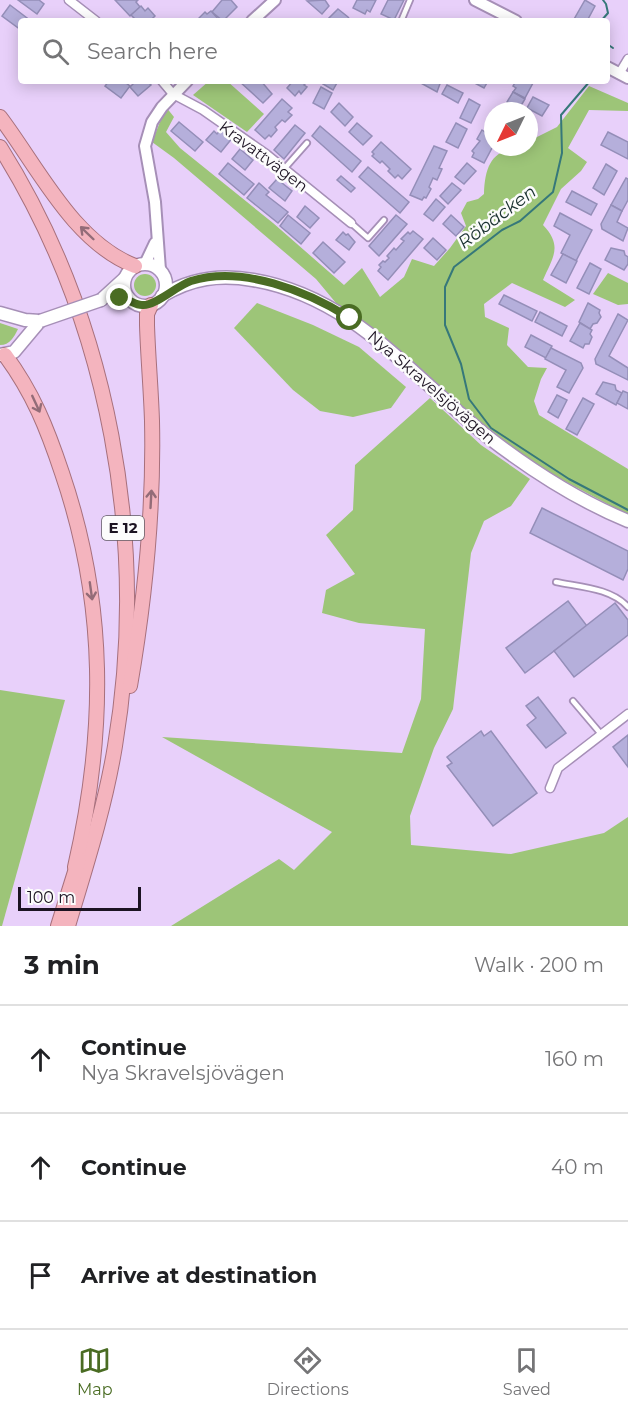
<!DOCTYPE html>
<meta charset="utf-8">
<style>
:root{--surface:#fff;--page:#f6f6f6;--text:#202124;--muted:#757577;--line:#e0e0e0;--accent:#4a6c23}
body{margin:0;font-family:Montserrat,sans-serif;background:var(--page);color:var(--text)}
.compass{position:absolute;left:484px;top:102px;width:54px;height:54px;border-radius:50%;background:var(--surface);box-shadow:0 3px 15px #0003;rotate:227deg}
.scale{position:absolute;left:18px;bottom:15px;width:123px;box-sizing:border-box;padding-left:6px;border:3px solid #1c1322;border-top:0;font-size:16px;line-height:21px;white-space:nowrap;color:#1c1322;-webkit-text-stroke:4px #fcfcfc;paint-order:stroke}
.stop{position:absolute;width:18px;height:18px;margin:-14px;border:4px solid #4a6c23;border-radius:50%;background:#fff}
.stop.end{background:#4a6c23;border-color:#fff;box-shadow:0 2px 6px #0008}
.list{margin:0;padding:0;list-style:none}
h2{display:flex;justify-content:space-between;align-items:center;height:78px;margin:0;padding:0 24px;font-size:26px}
h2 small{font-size:20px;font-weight:400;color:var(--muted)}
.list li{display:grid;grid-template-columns:39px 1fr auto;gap:18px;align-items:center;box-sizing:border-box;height:108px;padding:0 24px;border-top:2px solid var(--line)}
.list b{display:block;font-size:22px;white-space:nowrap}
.list p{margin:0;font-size:20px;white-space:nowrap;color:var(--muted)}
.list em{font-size:20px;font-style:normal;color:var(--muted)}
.icon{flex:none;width:33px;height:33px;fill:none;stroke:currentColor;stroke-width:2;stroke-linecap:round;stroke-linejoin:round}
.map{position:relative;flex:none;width:628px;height:926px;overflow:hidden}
.search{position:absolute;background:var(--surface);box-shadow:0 3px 15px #0003;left:18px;right:18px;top:18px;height:66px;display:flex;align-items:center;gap:15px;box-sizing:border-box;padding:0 21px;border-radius:6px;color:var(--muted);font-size:22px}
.sheet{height:402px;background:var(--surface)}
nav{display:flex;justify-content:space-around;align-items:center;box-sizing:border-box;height:84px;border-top:2px solid var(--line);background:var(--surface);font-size:16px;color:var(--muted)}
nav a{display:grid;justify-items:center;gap:3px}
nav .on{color:var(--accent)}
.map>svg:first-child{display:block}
.green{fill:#9dc578}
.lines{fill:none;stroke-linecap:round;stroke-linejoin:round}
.stream{stroke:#36787a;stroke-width:2}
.building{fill:#b5afdb;stroke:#948eb8;stroke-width:1.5}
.service-casing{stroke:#a68fb7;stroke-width:8}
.minor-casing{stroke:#a68fb7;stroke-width:11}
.tertiary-casing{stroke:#a68fb7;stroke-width:14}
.secondary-casing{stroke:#a68fb7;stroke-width:15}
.trunk-casing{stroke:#a7707c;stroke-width:16}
.service{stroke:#fff;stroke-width:4.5}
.minor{stroke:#fff;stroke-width:8}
.tertiary{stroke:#fff;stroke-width:10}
.secondary{stroke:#fff;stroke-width:12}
.trunk{stroke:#f4b4be;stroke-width:14}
.secondary-bridge-casing{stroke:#a68fb7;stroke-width:15;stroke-linecap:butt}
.secondary-bridge{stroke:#fff;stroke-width:12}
.oneway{stroke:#936c78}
.route{stroke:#4a6c23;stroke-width:8}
.labels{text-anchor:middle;stroke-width:5;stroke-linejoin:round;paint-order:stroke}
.shield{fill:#fcfcfc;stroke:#5f5963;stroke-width:1.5}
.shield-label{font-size:15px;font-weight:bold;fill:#1c1322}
.street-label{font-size:16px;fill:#1c1322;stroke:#fcfcfc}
.water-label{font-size:18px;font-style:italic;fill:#1b3231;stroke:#fcfcfc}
</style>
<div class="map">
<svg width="628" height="926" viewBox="0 0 628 926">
<rect width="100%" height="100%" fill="#e8d0fa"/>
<g class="green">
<path d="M209,81h18l37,33 -17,18 -54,-37z"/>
<path d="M589,86l39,17v8l-39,-1 -21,38 19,14 -6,9 -20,18 -18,36c20,21 10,32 0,55l32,20 -10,7 -53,-24 -28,21 1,13 24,11 -2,17 21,22 19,1 -6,11 -7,22 5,14 89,54v46l-88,-47 -52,-39 -80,-71 -72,-55 -20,-24 -142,-121 -22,-16 14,-35 8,10 -8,15 14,16 93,75 71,62 18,-17 18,29 24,-20 8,-18 22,7 16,-18 16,-22 -5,-13 6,-11 11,-3 6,-5c1,-33 11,-47 45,-47v-6l28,-14z"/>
<path d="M608,273l20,10v21l-10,1 -25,-11z"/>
<circle cx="145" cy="285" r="11"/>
<path d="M257,303l56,22 46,22 47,40 -15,21 -38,9 -33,-6 -27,-21 -59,-62z"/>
<path d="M0,323l18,6c-4,8 -8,16 -18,16z"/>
<path d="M430,398l51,47 49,34 -19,27 -27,15 -13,32 -18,156 -19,39 -24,68 1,29 100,9 93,-21 24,-16v109h-457l108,-67 15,11 38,-38 -170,-95 240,16 19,-54 4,-70 -66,-6 -37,-10 4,-23 29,-16 -29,-39 27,-25 2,-45z"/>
<path d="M0,690l65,10 -63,226h-2z"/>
</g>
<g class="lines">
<g class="stream">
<path d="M601,21l7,-8 -2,-9 -3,-4"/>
<path d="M607,44l6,4"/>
<path d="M590,81l-29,34 1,38 -9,39 -33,29 -18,9 -48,37 -9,20v38l16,39 8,35 22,29 78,51 59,31"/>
</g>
</g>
<g class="building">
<path d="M18,0h21l5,4 -7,10z"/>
<path d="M115,0h23l-2,2 4,5 -10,9z"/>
<path d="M222,0h9l6,7 -14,14 -11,-9z"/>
<path d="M325,0l4,6 -7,8 -15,-13z"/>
<path d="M357,0h19l-6,12 -3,-2 -2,4 -12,-6z"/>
<path d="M388,0h16l-10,20 -13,-6z"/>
<path d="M585,0l10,6 -8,15h-14z"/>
<path d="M10,5l21,16h-10v9l-19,-14z"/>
<path d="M141,6l4,5 3,-3 7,8 -3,3 3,2h-18l-6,-6z"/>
<path d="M338,9l10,8 3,4h-18l-4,-3z"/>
<path d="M211,11l9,10 -23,-1 8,-8 2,2z"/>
<path d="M109,81h14l7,5 -9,12 -16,-12z"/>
<path d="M136,81h11l4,4 -13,11 -8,-9z"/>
<path d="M239,81h22l11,13 -9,9z"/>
<path d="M293,81h15l-4,4 3,2 -6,7 -2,-3 -4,5 -8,-8z"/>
<path d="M325,81h13l-5,9 -10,-6z"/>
<path d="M419,81h22l-4,11 -18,-10z"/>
<path d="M471,81h17l-4,7z"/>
<path d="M516,81h18l-9,17 -12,-6 3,-4 -3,-2z"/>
<path d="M447,85l16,8 -5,10 -16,-9z"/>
<path d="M321,87l11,6 -8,16 -11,-6z"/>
<path d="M513,92l12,7 -6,10 -12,-7z"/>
<path d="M533,97l16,8 -7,11 -15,-8z"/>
<path d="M282,99l10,9 -4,4 4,3 -7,7 -3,-2 -7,7 2,3 -6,7 -2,-2 -4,4 -10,-9z"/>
<path d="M469,99l11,6 -9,18 -11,-5z"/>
<path d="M339,103l14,14 -8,9 -14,-14z"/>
<path d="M492,111l1,35 -9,17 -12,-6 2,-4 -2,-2 8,-10 -3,-2 5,-9 3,2 5,-10 -3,-1z"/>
<path d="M179,122l24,20 -8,9 -24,-20z"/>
<path d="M357,123l15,13 -9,9 -14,-13z"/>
<path d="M456,123l11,6 -9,19 -12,-6z"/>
<path d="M295,125l10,8 -21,26 -10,-9z"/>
<path d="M320,126l41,35 -9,11 -40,-36z"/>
<path d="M222,128l11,9 -12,15 -15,-12 8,-9 3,3z"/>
<path d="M608,132l20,10v17l-27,-14z"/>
<path d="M381,142l30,27 -9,10 -4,-4 -3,3 -7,-7 2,-2 -8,-8 -2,2 -8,-7 2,-2 -2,-2z"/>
<path d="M434,146l13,5 -8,17 3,1 -5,11 -4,-2 -4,9 2,2 -5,9 -2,-1 -2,3 -12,-5z"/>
<path d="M240,149l13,11 -8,10 -13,-11z"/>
<path d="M228,163l26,21 -10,11 -25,-21z"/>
<path d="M467,163l9,8 -12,13 -9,-7z"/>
<path d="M606,164l11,7 -13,24 -11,-7z"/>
<path d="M368,167l41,35 -9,11 -41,-36z"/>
<path d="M341,176l14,12 -4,4 -14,-12z"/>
<path d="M626,178l2,1v21l-6,11 -11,-6z"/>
<path d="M277,179l15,12 -7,10 -16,-13z"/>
<path d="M259,183l10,9 -3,3 22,17 -10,11 -31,-25z"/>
<path d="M452,183l9,7 -13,14 -8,-8z"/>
<path d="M572,191l25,13 -6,11 -25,-13z"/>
<path d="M436,199l9,8 -12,14 -9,-7z"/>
<path d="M611,205l11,6 -5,11 11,6 -5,13 -21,-12 -1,-5z"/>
<path d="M305,206l14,12 -9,10 -13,-11z"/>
<path d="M560,213l32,17 -16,31 -15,-8 9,-18 -16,-9z"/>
<path d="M288,215l22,18 -9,11 -21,-18z"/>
<path d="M396,215l11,9 -28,32 -10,-10z"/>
<path d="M451,215l13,12 -8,9 -13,-12z"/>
<path d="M413,231l10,8 -35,41 -10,-9 3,-4 -2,-2 4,-4 2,1 4,-4 -2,-2 7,-8 2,2 8,-9 -3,-2 7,-7 2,2z"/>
<path d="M343,232l3,3 2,-1 7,8 -6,8 -13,-10z"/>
<path d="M433,238l13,12 -9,10 -13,-12z"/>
<path d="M323,242l22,20 -11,11 -21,-20z"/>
<path d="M611,248l13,3 1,4 3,2v7l-4,6 -19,-10z"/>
<path d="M563,254l14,7 -11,22 -15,-8z"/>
<path d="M590,263l11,6 -12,25 -12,-6z"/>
<path d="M504,295l33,16 -5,10 -33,-17z"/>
<path d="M588,303l12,7 -1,3 2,4 -4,6 -4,1 -3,5 -11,-7z"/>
<path d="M540,312l27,14 -5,10 -27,-14z"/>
<path d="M618,314l10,6 -19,36 19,12v12l-32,-16 -1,-5z"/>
<path d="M580,323l12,7 -2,4 2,3 -3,7h-4l-2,4 -13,-7z"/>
<path d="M531,335l21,11 -6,12 -21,-11z"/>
<path d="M551,348l30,15 2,5 -14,25 -12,-6 9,-17 -21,-11z"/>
<path d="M603,382l12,3 1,5 6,3 -6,12 -20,-11z"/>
<path d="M623,391l5,2v16l-11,-6z"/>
<path d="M557,395l10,5 -9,18 -10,-6z"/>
<path d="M583,398l11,6 -17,31 -11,-6z"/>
<path d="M542,508l86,43v18l-5,11 -93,-47z"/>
<path d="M568,601l19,25 -62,47 -19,-25z"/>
<path d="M615,603l13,17v15l-54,42 -20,-26z"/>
<path d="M538,697l28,36 -20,15 -19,-23 9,-7 -10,-12z"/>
<path d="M481,731l3,5 7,-5 46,62 -44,33 -46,-60 5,-3 -5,-6z"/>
<path d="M628,735v32l-15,-20z"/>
</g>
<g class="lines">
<defs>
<g id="service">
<path d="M402,19l8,-19"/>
<path d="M284,169l23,-26"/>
<path d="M351,223l17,15 16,-18"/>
<path d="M556,582c24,5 55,6 72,25"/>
<path d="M573,701l28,33"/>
</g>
<g id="minor">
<path d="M69,0l27,21"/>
<path d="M619,74l9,-15"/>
<path d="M162,81l11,13 30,16 63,44 85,69"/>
<path d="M550,788l8,-20 70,-54"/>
</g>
<g id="tertiary">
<path d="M475,0l41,21"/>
<path d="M252,21l23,-21"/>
<path d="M607,67l21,11"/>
<path d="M145,264l10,-21"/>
<path d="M160,270l-5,-68 -10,-56 7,-24 10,-15 25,-26"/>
</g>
<g id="secondary">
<circle cx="145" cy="285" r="21"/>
<path d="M162,296c29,-18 58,-22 91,-16 101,17 159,97 235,157 44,34 89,63 140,84"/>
<path d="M101,300l23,-21"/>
<path d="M0,313l25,7 15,1"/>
<path d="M0,355l14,-3 26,-31"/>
</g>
<g id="trunk">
<path d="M0,117c38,50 73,125 135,149"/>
<path d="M0,147c110,175 149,396 115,599 -10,61 -29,120 -47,180"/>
<path d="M5,355c28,38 42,73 57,118 45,132 44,259 13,394"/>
<path d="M130,686c15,-87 24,-176 22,-265 -1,-32 -4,-64 -5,-96v-11l4,-9"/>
<path d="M58,926l21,-67"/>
</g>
</defs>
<use href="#service" class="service-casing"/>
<use href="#minor" class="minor-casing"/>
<use href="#tertiary" class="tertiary-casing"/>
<use href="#secondary" class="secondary-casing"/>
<use href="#trunk" class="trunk-casing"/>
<use href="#service" class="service"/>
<use href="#minor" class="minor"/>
<use href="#tertiary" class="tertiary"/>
<use href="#secondary" class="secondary"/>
<use href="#trunk" class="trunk"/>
<defs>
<path id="secondary-bridge" d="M40,321l61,-21"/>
</defs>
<use href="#secondary-bridge" class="secondary-bridge-casing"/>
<use href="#secondary-bridge" class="secondary-bridge"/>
</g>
<defs><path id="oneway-shaft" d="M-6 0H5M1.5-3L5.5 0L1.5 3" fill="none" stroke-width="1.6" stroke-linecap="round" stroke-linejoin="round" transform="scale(1.5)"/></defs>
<g class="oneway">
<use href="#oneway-shaft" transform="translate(87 233) rotate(-136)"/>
<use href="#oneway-shaft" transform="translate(36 404) rotate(65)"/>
<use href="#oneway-shaft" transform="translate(151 499) rotate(-87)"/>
<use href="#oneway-shaft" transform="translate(91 591) rotate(82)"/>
</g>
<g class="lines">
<path class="route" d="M120,298c10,1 14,7 22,7 12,2 34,-19 49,-24 51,-16 116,10 159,37"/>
</g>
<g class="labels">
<rect class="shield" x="102" y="516" width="42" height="24" rx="4.5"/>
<g class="shield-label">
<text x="123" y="533">E 12</text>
</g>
<g class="street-label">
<text transform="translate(264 156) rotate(37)" y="6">Kravattvägen</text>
<text transform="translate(432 387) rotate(41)" y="6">Nya Skravelsjövägen</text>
</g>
<g class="water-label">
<text transform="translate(497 217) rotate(-37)" y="6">Röbäcken</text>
</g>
</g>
</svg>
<svg class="compass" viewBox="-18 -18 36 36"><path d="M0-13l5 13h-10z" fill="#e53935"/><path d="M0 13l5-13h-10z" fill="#757577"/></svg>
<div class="scale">100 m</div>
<div class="stop" style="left:350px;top:318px"></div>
<div class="stop end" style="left:120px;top:298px"></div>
<div class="search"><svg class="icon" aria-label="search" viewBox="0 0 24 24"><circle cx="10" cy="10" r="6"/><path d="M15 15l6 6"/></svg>Search here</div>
</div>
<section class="sheet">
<h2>3 min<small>Walk · 200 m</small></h2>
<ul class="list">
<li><svg class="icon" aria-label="ahead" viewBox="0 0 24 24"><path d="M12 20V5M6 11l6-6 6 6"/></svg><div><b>Continue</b><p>Nya Skravelsjövägen</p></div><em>160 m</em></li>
<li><svg class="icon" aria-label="ahead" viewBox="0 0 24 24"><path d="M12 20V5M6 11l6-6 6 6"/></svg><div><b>Continue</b></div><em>40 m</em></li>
<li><svg class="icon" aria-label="arrive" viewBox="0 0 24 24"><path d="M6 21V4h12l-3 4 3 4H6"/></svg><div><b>Arrive at destination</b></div></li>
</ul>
</section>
<nav>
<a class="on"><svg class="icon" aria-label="map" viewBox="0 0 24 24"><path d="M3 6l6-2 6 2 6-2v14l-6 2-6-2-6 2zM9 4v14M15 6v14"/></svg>Map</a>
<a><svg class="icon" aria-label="directions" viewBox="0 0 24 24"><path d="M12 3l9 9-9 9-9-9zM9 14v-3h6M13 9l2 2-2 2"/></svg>Directions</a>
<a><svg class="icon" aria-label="saved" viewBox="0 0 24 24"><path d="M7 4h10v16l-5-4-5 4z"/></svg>Saved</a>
</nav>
